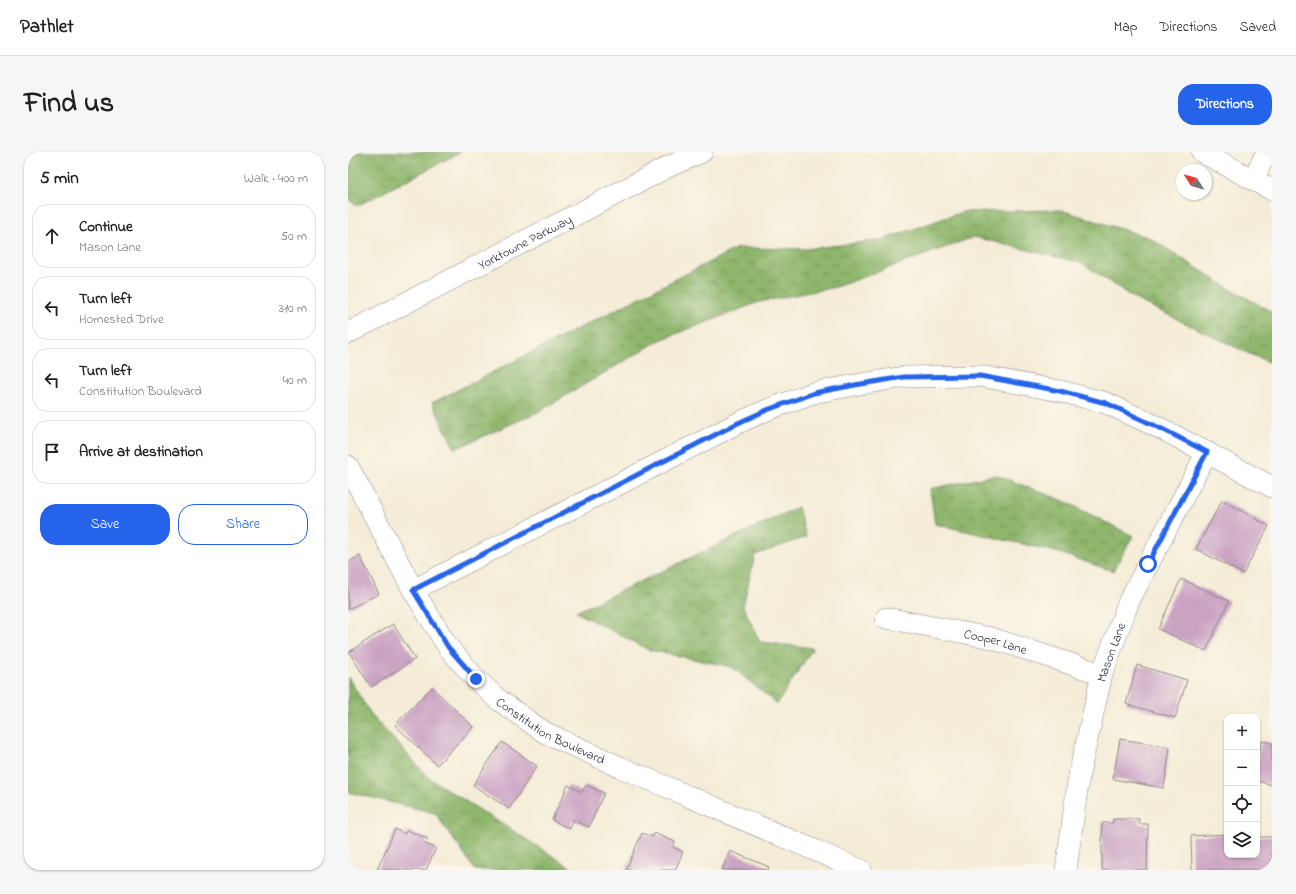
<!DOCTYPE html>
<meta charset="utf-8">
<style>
:root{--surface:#fff;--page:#f6f6f6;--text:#202124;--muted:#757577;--line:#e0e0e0;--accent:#2563eb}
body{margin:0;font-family:"Indie Flower",sans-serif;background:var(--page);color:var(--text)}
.controls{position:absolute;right:12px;bottom:12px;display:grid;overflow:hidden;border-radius:8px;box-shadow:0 1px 3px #0004}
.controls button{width:36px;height:36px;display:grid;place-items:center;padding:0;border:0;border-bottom:1px solid var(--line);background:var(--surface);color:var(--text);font:20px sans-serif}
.compass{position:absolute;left:828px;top:12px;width:36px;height:36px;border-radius:50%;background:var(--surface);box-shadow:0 1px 3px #0004;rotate:306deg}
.stop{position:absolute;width:12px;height:12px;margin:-9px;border:3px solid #2563eb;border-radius:50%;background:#fff}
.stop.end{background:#2563eb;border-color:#fff;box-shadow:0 1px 4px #0008}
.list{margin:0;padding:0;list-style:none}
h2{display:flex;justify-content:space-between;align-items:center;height:52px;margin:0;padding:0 16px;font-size:17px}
h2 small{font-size:13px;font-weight:400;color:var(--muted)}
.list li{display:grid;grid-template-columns:26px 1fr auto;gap:12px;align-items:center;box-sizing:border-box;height:64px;margin:0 8px 8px;padding:0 8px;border:1px solid var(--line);border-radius:16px}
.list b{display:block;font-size:15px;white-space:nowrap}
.list p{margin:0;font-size:13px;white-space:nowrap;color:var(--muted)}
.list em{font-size:13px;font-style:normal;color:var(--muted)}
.actions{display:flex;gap:8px;padding:12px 16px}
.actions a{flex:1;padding:9px 0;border:1px solid var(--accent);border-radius:16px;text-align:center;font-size:14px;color:var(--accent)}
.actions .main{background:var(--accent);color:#fff}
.icon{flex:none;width:22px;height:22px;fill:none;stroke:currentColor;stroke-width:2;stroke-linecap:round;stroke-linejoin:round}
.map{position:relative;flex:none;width:924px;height:718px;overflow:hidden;border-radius:16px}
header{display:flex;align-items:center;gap:24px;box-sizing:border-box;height:56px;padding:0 20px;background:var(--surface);border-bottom:1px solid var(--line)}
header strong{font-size:19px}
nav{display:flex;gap:22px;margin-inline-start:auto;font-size:14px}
.intro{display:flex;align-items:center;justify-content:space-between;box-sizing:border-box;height:96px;padding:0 24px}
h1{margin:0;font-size:28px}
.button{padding:10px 18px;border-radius:16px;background:var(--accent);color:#fff;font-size:14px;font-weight:700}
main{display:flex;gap:24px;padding:0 24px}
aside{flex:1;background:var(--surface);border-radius:16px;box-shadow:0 1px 3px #0004}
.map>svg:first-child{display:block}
.forest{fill:url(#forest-crowns);stroke:#586c54}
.building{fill:#caa3c3}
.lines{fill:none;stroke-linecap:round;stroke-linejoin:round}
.street-casing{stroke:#8b8788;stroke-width:22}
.street{stroke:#fff;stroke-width:21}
.route{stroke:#2563eb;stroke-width:5}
.labels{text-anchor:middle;stroke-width:3;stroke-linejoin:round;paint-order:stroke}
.street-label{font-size:13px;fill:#22223b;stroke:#fbf7ec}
</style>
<header>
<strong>Pathlet</strong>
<nav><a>Map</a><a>Directions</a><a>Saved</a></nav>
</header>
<div class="intro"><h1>Find us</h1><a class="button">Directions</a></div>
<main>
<aside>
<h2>5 min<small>Walk · 400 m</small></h2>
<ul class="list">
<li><svg class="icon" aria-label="ahead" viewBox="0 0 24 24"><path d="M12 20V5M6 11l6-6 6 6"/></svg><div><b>Continue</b><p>Mason Lane</p></div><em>50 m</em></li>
<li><svg class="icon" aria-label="left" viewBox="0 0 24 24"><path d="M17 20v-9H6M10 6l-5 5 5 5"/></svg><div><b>Turn left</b><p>Homested Drive</p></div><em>310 m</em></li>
<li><svg class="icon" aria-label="left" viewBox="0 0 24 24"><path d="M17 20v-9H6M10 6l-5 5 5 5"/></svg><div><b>Turn left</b><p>Constitution Boulevard</p></div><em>40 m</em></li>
<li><svg class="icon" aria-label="arrive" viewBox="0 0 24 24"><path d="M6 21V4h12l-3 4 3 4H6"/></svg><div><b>Arrive at destination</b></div></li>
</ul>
<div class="actions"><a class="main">Save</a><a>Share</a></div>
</aside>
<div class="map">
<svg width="924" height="718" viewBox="0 0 924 718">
<defs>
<pattern id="forest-crowns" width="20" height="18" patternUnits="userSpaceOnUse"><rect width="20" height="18" fill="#8eb66c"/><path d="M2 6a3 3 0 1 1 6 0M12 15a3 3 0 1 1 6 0" fill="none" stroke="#74945a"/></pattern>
</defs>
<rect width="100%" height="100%" fill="#fbf7ec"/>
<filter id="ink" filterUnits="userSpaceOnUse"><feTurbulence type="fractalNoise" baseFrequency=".025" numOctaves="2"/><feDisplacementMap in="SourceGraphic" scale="8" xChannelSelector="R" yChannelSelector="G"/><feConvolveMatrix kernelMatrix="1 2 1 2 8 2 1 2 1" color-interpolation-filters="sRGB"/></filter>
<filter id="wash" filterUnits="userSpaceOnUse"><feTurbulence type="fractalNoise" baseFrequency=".012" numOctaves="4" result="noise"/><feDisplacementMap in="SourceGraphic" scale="16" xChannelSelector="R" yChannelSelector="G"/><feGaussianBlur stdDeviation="0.9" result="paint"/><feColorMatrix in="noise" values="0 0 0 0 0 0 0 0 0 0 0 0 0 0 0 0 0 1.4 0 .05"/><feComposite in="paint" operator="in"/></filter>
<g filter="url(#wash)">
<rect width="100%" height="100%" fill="#f4ecd6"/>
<g class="forest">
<path d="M0,0h113l-104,54 -9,-7z"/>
<path d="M713,58l89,28 75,48 47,26v51l-20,-8 -117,-56 -53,-36 -108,-26 -138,50 -77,15 -99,38 -122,72 -83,37 -23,-46 305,-155 69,1 76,-9 80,-28z"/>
<path d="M648,323l68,26 69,35 -20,35 -60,-20 -118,-27 -5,-35z"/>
<path d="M450,355l8,30 -51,18 -12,51 17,36 53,6 -36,56 -45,-37 -83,-17 -73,-38z"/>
<path d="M0,525l24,39 57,62 146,92h-100l-40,-57 -87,-21z"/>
</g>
<g id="blocks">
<g class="building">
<path d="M874,348l47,26 -26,48 -47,-25z"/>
<path d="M12,404l19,38 -31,15v-47z"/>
<path d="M833,427l48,22 -23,50 -48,-22z"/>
<path d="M45,472l22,35 -44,28 -22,-35z"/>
<path d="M789,513l50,15 -12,38 -49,-14z"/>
<path d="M84,535l41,40 -36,38 -42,-40z"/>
<path d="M772,587l50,8 -6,41 -51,-9z"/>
<path d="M914,589l10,2v42l-15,-4v-22z"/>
<path d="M154,590l35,24 -28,43 -36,-24z"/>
<path d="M220,633l14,7 4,-7 18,8 -15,34 -16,-7 -3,9 -18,-9z"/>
<path d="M765,667h26v5h9l-1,46h-45v-47h11z"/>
<path d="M47,677l10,5 2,-4 21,9 -3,5 11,4 -10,22h-49z"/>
<path d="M294,681l10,4 2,-4 21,9 -2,5 10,5 -8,18h-49z"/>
<path d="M879,682v21h30v-18h15v33h-80l-1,-34z"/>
<path d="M382,699l39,16 -1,3h-46z"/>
</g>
</g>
</g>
<g filter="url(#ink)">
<use href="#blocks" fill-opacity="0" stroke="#8b8788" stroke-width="1"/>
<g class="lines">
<defs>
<g id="street">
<path d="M854,0l70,38"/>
<path d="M905,27l14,-27"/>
<path id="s1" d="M0,181l322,-167 32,-14"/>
<path id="s2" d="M0,314l65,124 35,57 28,32 24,22 44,31 76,35 241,103"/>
<path d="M65,438l325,-167 29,-13 46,-17 42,-8 49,-8 76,-1 80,15 46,12 54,25 112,59"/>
<path id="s3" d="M538,466l105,20 111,36"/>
<path id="s4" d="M718,718l13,-95 23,-101 27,-73 78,-149"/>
</g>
</defs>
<use href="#street" class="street-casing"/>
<use href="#street" class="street"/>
</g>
</g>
<g class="lines" filter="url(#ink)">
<path class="route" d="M128,527l-28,-32 -35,-57 325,-167 29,-13 47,-17 41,-8 49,-8 76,-1 80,15 46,12 54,25 47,24 -59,112"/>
</g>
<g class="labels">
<g class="street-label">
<text dy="5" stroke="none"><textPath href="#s1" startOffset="199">Yorktowne Parkway</textPath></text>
<text dy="5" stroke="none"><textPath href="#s3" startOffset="112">Cooper Lane</textPath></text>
<text dy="5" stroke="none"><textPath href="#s4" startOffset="223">Mason Lane</textPath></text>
<text dy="5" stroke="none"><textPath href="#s2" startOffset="341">Constitution Boulevard</textPath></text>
</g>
</g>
</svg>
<div class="controls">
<button>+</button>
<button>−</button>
<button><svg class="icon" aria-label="locate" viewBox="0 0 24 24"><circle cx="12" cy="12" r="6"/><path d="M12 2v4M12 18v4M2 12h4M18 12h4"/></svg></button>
<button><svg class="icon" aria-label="layers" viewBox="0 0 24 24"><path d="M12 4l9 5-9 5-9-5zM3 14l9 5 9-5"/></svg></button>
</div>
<svg class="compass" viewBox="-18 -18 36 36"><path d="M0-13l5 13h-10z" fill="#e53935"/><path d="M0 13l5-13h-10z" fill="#757577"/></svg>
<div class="stop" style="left:800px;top:412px"></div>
<div class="stop end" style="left:128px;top:527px"></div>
</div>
</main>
